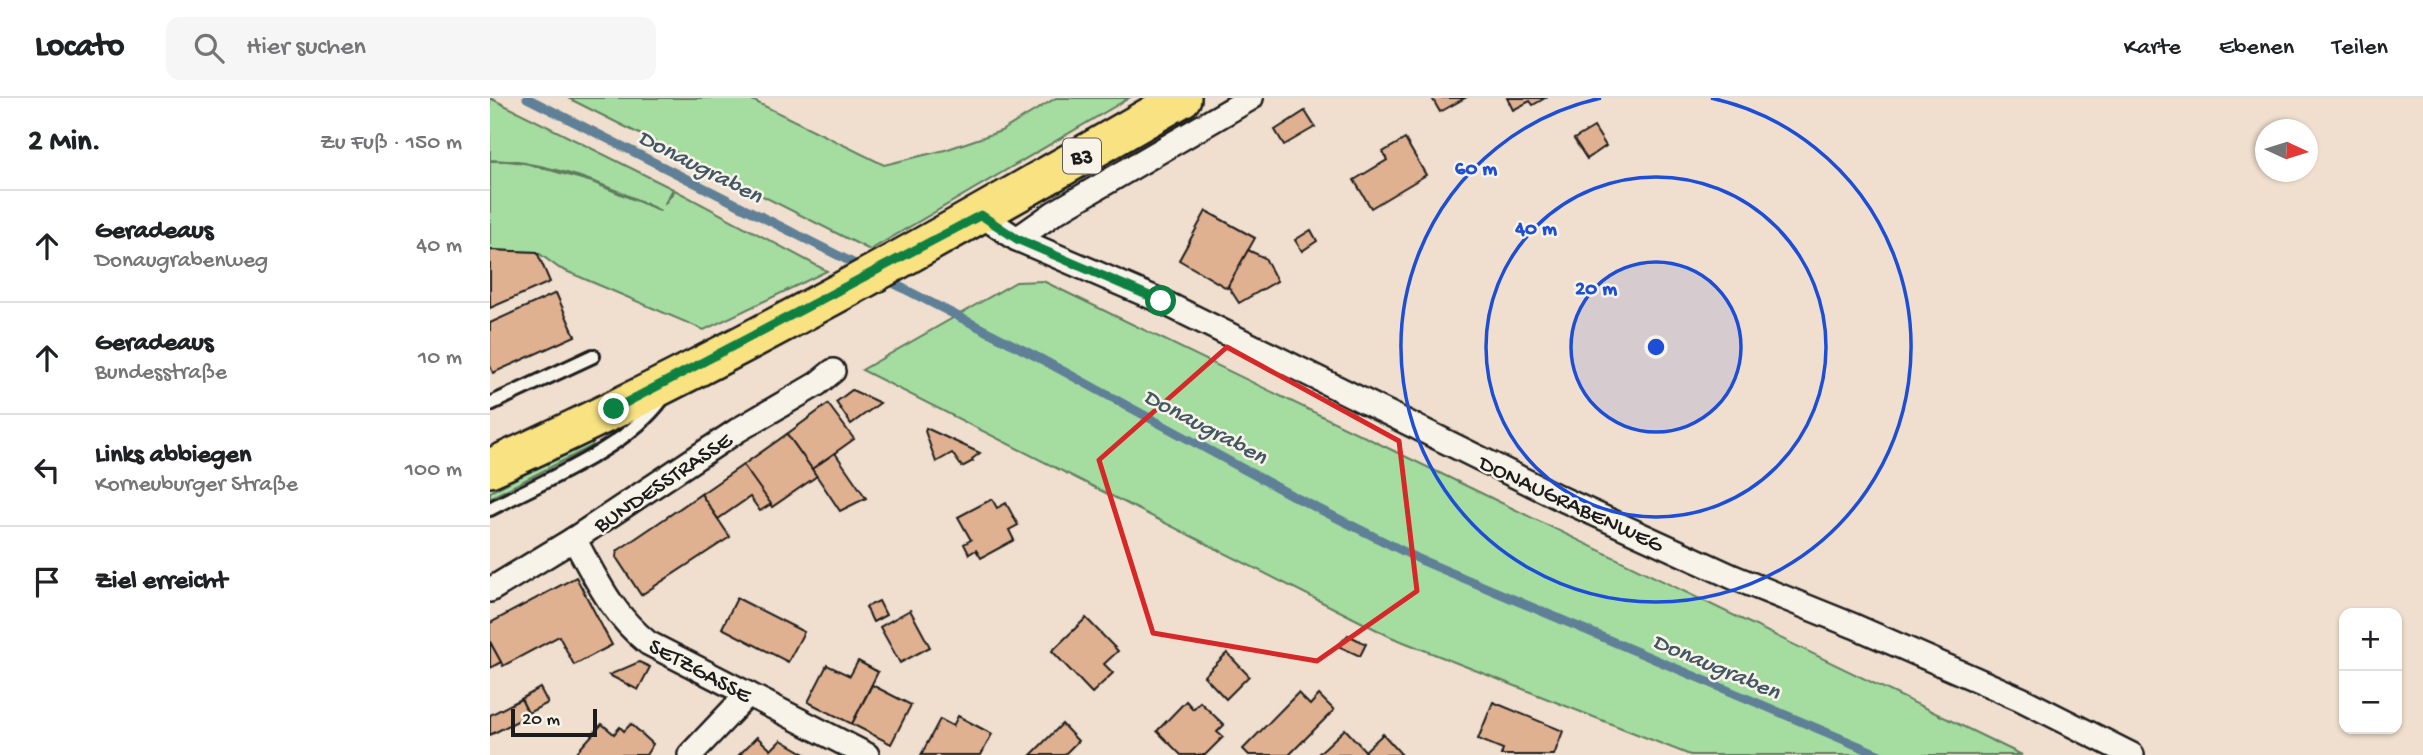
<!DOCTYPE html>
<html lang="de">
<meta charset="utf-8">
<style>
:root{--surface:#fff;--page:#f6f6f6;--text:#202124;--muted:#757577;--line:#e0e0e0}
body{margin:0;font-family:"Gochi Hand",sans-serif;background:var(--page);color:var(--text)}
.controls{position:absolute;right:21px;bottom:21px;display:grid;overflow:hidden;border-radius:14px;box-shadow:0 2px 5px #0004}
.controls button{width:63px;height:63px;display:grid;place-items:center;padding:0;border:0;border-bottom:2px solid var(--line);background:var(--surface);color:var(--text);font:35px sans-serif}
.compass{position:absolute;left:1765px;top:21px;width:63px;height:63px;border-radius:50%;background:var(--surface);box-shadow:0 2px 5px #0004;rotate:94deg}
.scale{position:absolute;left:21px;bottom:18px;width:86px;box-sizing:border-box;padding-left:7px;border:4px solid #1c1c1c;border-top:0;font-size:19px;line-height:24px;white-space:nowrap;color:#1c1c1c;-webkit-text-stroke:5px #f7f3e8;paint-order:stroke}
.stop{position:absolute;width:21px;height:21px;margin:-16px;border:5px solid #0b8043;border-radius:50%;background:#fff}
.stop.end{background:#0b8043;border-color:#fff;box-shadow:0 2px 7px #0008}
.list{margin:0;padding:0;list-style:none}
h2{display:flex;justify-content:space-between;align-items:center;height:91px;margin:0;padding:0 28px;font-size:30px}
h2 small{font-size:23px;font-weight:400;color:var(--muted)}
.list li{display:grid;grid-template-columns:46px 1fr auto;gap:21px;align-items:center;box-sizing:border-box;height:112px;padding:0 28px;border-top:2px solid var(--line)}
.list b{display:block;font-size:26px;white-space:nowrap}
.list p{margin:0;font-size:23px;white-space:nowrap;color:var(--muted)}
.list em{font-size:23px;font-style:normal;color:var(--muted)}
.icon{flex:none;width:38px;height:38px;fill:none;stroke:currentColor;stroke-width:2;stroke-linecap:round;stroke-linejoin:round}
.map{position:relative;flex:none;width:1933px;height:657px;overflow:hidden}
header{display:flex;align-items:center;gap:42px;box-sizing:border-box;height:98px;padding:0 35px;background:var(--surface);border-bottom:2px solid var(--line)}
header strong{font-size:33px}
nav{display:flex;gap:38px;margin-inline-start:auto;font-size:24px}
.search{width:490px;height:63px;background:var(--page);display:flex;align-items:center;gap:18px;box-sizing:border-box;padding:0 24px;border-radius:14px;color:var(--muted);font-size:26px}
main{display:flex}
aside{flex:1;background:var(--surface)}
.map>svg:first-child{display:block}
.green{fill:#a5dda1;stroke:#607c5e;stroke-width:2}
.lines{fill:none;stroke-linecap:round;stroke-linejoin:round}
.stream{stroke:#5e8096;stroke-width:9}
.building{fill:#e0b191;stroke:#1c1c1c;stroke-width:2}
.service-casing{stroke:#1c1c1c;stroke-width:18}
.minor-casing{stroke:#1c1c1c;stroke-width:28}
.primary-casing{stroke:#1c1c1c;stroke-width:42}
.service{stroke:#f7f3e8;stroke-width:12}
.minor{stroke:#f7f3e8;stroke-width:23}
.primary{stroke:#f8e281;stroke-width:37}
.route{stroke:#0b8043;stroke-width:9}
.marked{fill:none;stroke:#d62828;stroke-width:5;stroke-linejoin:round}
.ring{fill:none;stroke:#1d4ed8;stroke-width:3.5}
.labels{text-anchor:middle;stroke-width:5;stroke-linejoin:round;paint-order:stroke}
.shield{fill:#f7f3e8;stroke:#5e5c59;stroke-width:2}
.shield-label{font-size:21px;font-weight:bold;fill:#1c1c1c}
.street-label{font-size:23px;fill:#1c1c1c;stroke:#f7f3e8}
.water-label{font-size:24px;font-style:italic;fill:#425663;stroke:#f7f3e8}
.centre{fill:#1d4ed8;stroke:#f7f3e8;stroke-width:3.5}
.ring-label{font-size:21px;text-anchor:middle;font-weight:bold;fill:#1d4ed8;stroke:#f7f3e8;stroke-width:5;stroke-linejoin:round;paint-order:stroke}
</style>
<header>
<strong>Locato</strong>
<div class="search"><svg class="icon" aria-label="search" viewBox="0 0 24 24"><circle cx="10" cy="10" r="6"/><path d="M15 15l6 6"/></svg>Hier suchen</div>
<nav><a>Karte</a><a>Ebenen</a><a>Teilen</a></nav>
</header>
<main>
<aside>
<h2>2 Min.<small>Zu Fuß · 150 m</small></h2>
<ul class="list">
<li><svg class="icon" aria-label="ahead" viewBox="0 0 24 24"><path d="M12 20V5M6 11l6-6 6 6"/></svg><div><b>Geradeaus</b><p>Donaugrabenweg</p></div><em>40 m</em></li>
<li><svg class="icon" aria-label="ahead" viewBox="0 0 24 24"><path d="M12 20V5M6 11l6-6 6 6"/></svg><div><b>Geradeaus</b><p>Bundesstraße</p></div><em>10 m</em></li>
<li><svg class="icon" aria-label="left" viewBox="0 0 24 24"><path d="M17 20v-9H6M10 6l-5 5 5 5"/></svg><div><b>Links abbiegen</b><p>Korneuburger Straße</p></div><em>100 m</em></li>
<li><svg class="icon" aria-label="arrive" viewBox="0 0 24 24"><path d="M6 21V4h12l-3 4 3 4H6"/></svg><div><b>Ziel erreicht</b></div></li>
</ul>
</aside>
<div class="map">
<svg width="1933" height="657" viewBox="0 0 1933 657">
<rect width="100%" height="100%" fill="#f0dfce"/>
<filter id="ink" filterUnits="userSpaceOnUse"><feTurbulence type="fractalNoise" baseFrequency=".0143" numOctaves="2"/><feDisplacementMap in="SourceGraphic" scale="14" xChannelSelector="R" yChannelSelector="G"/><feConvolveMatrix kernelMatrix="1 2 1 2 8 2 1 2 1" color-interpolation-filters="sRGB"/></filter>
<g filter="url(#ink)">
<g class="green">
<path d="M0,0l183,91 -9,16 11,-15 152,81 -123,59 -145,-62 -22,-16 -47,-2v-89h28l74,21 69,29c-52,-26 -112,-50 -171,-51z"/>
<path d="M78,0h180l136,67 61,-15 56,-19 55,-33h73l-259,152z"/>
<path d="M553,183l979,474h-332l-299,-118 -529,-267 154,-88z"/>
<path d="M99,343h4l-1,5 -102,52v-6z"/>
</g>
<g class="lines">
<g class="stream">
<path d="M37,0l336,170"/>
<path d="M395,181l156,80 252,137 128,64 459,195"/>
</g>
</g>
<g class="building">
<path d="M942,0h33l-25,14z"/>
<path d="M1017,0h38l-12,7 -3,-4 -17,9z"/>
<path d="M815,13l10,16 -31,18 -9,-15z"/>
<path d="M1104,29l12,19 -19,13 -13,-20z"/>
<path d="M915,41l21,36 -55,33 -17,-28 33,-20 -4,-8z"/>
<path d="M716,113l49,27 -28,50 -48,-28z"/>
<path d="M821,132l6,11 -15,10 -7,-11z"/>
<path d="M0,152l47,2 13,30 -60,26z"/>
<path d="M758,152l17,8 12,23 -38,22 -11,-17z"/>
<path d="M66,195l19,43 -82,37 -3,-7v-43z"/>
<path d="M362,292l28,13 -29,21 -15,-22z"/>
<path d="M338,306l26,35 -42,30 -25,-35z"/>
<path d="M436,330l54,25 -8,6 1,2 -11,6 -10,-14 -16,9 -11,-31z"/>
<path d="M297,336l30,42 -45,31 -29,-42z"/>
<path d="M345,355l31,45 -26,13 -28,-42z"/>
<path d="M253,367l28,39 -11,7 -10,-14 -32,22 -17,-25z"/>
<path d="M211,396l29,43 -89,58 -25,-38 1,-6z"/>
<path d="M502,401l5,9 9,-5 12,22 -9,5 5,10 -33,18 -5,-8 -7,4 -5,-10 7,-4 -13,-23z"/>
<path d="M86,479l36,68 -38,20 -15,-29 -56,30 -13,-24v-19z"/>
<path d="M247,500l67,34 -16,30 -66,-34z"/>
<path d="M389,503l7,14 -13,7 -7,-15z"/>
<path d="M420,512l20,37 -30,16 -20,-36z"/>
<path d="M596,520l32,33 -14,13 9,9 -21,20 -40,-42z"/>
<path d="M858,537l18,9 -6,12 -22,-10z"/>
<path d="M0,544l11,20 -11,6z"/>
<path d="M737,555l22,23 -23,23 -22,-23z"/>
<path d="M368,563l20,11 -26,52 -44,-22 19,-37 23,11z"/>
<path d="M149,564l11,5 -12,23 -29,-15z"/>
<path d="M382,587l39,20 -20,39 -39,-20z"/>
<path d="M50,590l8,15 -20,10 -7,-14z"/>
<path d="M808,595l12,12 9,-10 15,15 -45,45h-40l-6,-6z"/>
<path d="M31,601l8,16 -39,20v-20z"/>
<path d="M696,603l7,8 7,-7 24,23 -7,7 6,5 -18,18h-24l-24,-24z"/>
<path d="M1003,604l70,29 -9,24h-53l2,-6 -25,-10z"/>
<path d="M468,618l34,18 -11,21h-60l19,-36 13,7z"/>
<path d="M112,626l12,10 6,-7 4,4 7,-7 22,20 -7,11h-67l-3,-2z"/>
<path d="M572,626l16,17 -14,14h-33z"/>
<path d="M855,631l24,26h-52z"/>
<path d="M893,636l19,21h-33l-4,-4z"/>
<path d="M267,639l14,13 10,-10 26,15h-68z"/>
</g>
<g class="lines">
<defs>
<g id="service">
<path d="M0,306l103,-48"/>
<path d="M0,411c53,-28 137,-61 172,-110"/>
</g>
<g id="minor">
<path d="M491,117l36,24 144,62 399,197 173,79 121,49 167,73 111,56"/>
<path d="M527,141l37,-26 197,-115"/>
<path d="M84,441c23,41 37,74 74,104l219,112"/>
<path d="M0,492l84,-51 164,-109 79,-46 16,-13"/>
<path d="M200,657l58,-61"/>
</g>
<path id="primary" d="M0,370c239,-108 466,-239 692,-370"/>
</defs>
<use href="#service" class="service-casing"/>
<use href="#minor" class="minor-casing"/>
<use href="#primary" class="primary-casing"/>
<use href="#service" class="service"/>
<use href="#minor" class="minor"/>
<use href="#primary" class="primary"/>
</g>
</g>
<g class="lines" filter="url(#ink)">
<path class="route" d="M124,311l367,-194 36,24 144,62"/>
</g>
<path class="marked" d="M737,249l172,94 18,150 -100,70 -164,-28 -54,-173z"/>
<circle cx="1166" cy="249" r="85" fill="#1d4ed8" fill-opacity=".12"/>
<g class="ring">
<circle cx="1166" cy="249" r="85"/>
<circle cx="1166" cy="249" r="170"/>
<path d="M1221 0A255 255 0 1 1 1111 0"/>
</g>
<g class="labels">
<rect class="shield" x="573" y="40.5" width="38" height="35" rx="5"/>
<g class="shield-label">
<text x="592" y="65">B3</text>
</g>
<g class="street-label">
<text transform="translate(172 383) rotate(-34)" y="8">BUNDESSTRASSE</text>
<text transform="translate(1082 404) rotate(25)" y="8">DONAUGRABENWEG</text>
<text transform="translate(211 571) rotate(28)" y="8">SETZGASSE</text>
</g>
<g class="water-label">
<text transform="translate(211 67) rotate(27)" y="8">Donaugraben</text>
<text transform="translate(716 327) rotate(28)" y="8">Donaugraben</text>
<text transform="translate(1227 567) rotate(23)" y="8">Donaugraben</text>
</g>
</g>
<circle cx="1166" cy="249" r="10" class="centre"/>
<g class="ring-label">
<text x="986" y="76">60 m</text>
<text x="1046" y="136">40 m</text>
<text x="1106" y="196">20 m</text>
</g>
</svg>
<div class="controls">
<button>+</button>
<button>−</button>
</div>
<svg class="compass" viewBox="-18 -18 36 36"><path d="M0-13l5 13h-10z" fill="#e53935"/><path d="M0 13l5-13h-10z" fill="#757577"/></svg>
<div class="scale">20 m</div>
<div class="stop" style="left:671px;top:203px"></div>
<div class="stop end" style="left:124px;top:311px"></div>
</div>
</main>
